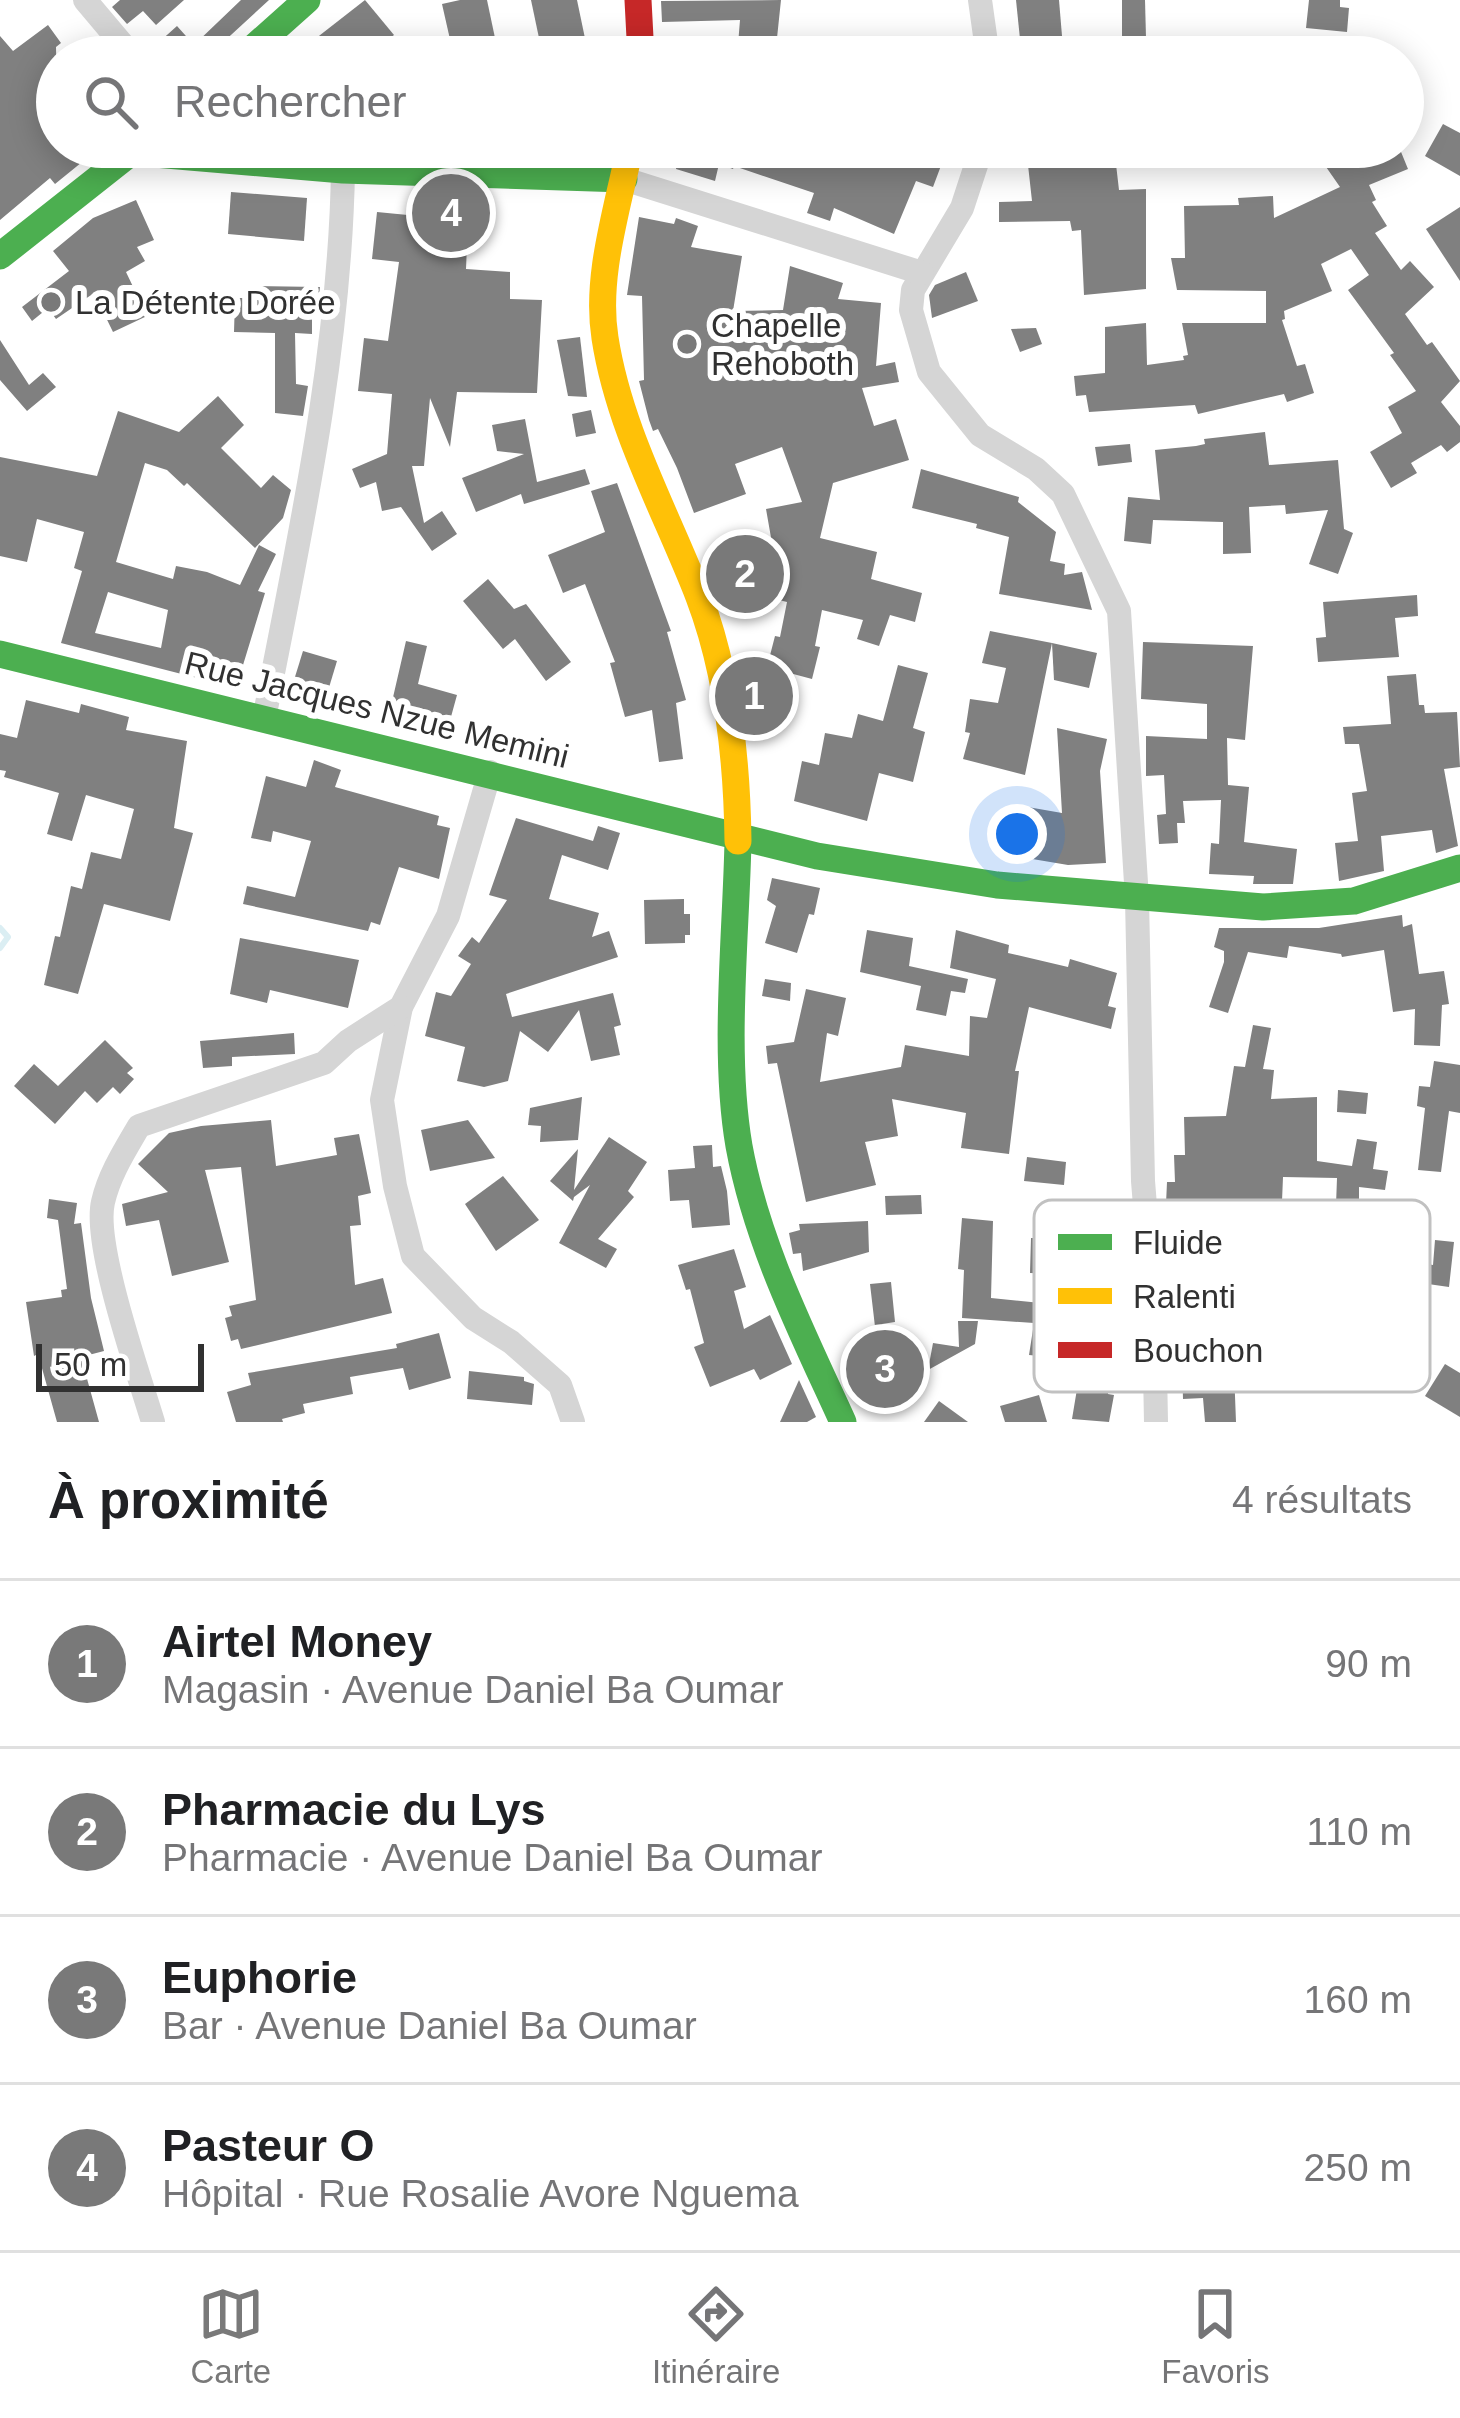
<!DOCTYPE html>
<html lang="fr">
<meta charset="utf-8">
<style>
:root{--surface:#fff;--page:#f2f2f2;--text:#202124;--muted:#757577;--line:#e0e0e0;--accent:#797979}
body{margin:0;font-family:Helvetica,sans-serif;background:var(--page);color:var(--text)}
.scale{position:absolute;left:36px;bottom:30px;width:168px;box-sizing:border-box;padding-left:12px;border:6px solid #313131;border-top:0;font-size:33px;line-height:42px;white-space:nowrap;color:#313131;-webkit-text-stroke:9px #fff;paint-order:stroke}
.you{position:absolute;left:1017px;top:834px;width:42px;height:42px;margin:-30px;border:9px solid #fff;border-radius:50%;background:#1a73e8;box-shadow:0 0 0 18px #1a73e833}
.badge{display:grid;place-items:center;width:78px;height:78px;border-radius:50%;background:var(--accent);color:#fff;font-size:39px;font-weight:700}
.pin{position:absolute;translate:-50% -50%;border:6px solid #fff;box-shadow:0 3px 12px #0006}
.list{margin:0;padding:0;list-style:none}
h2{display:flex;justify-content:space-between;align-items:center;height:156px;margin:0;padding:0 48px;font-size:51px}
h2 small{font-size:39px;font-weight:400;color:var(--muted)}
.list li{display:grid;grid-template-columns:78px 1fr auto;gap:36px;align-items:center;box-sizing:border-box;height:168px;padding:0 48px;border-top:3px solid var(--line)}
.list b{display:block;font-size:45px;white-space:nowrap}
.list p{margin:0;font-size:39px;white-space:nowrap;color:var(--muted)}
.list em{font-size:39px;font-style:normal;color:var(--muted)}
.icon{flex:none;width:66px;height:66px;fill:none;stroke:currentColor;stroke-width:2;stroke-linecap:round;stroke-linejoin:round}
.map{position:relative;flex:none;width:1460px;height:1422px;overflow:hidden}
.search{position:absolute;background:var(--surface);box-shadow:0 6px 30px #0003;left:36px;right:36px;top:36px;height:132px;display:flex;align-items:center;gap:30px;box-sizing:border-box;padding:0 42px;border-radius:66px;color:var(--muted);font-size:45px}
.sheet{height:828px;background:var(--surface)}
nav{display:flex;justify-content:space-around;align-items:center;box-sizing:border-box;height:168px;border-top:3px solid var(--line);background:var(--surface);font-size:33px;color:var(--muted)}
nav a{display:grid;justify-items:center;gap:6px}
nav .on{color:var(--accent)}
.map>svg:first-child{display:block}
.lines{fill:none;stroke-linecap:round;stroke-linejoin:round}
.stream{stroke:#dbeef3;stroke-width:6}
.building{fill:#808080;fill-rule:evenodd}
.street{stroke:#d5d5d5;stroke-width:24}
.fast{stroke:#4caf50;stroke-width:27}
.slow{stroke:#ffc107;stroke-width:27}
.jam{stroke:#c62828;stroke-width:27}
.poi-dot{fill:#797979;stroke:#fff;stroke-width:4.5}
.labels{text-anchor:middle;stroke-width:12;stroke-linejoin:round;paint-order:stroke}
.poi-label{font-size:33px;fill:#313131;stroke:#fff;text-anchor:start}
.street-label{font-size:33px;fill:#313131;stroke:#fff}
.key{fill:#fff;stroke:#c1c1c1;stroke-width:3}
.key-label{font-size:33px;fill:#313131}
</style>
<div class="map">
<svg width="1460" height="1422" viewBox="0 0 1460 1422">
<rect width="100%" height="100%" fill="#fff"/>
<g class="lines">
<path class="stream" d="M0,928l8,9 -8,11"/>
</g>
<g class="building">
<path d="M120,0h64l-28,25 -13,-14 -16,13 -15,-17z"/>
<path d="M241,0h28l-62,57h-58l-1,-5 29,-26 17,19z"/>
<path d="M365,0l29,35 -28,22h-74z"/>
<path d="M460,0h27l12,57h-45l-12,-53z"/>
<path d="M531,0h46l10,48 -44,9z"/>
<path d="M781,0l-6,57h-38l3,-37 -78,2 -1,-21z"/>
<path d="M1016,0h43l3,36 -42,3z"/>
<path d="M1122,0h23l1,38 -24,1z"/>
<path d="M1309,0h31v7l9,1 -2,24 -41,-4z"/>
<path d="M48,25l13,18 -5,4 1,46 -10,7 10,15v32h21l9,11 -32,26 -5,-6 -50,42v-184l13,15z"/>
<path d="M1443,124l17,9v43l-35,-20z"/>
<path d="M679,147h244l22,8 -12,32 -17,-6 -22,53 -60,-26 -4,13 -23,-8 7,-20 -80,-27 -1,3 -14,-5 -4,17 -39,-12z"/>
<path d="M1026,147h88l5,43 27,-1v100l-62,6 -3,-65 -9,1 -2,-10 -71,1v-20l33,-1z"/>
<path d="M1349,147h50l9,22 -39,16 7,15 -4,2 15,24 -12,7 26,37 9,-9 24,26 -29,27 22,31 5,-3 28,39 -19,21 19,24v16l-13,10 -6,-7 -30,18 6,10 -26,15 -21,-36 32,-19 -14,-26 28,-16 -26,-36 4,-2 -46,-63 21,-15 -18,-26 -30,15 11,27 -48,20 1,8 -3,1 15,46 8,-2 9,29 -27,9 -3,-8 -86,20 -3,-9 -106,7 -3,-17 -10,1 -2,-20 31,-3v-46l41,-4 1,42 37,-5 -1,-4 5,-1 -6,-32h84v-32l-89,-1 -6,-32h14l-1,-52 55,-1 -1,-7 35,-2 1,22 66,-31 -16,-23z"/>
<path d="M231,192l76,6 -3,43 -76,-7z"/>
<path d="M419,195l50,2 -3,72 44,3v27l32,1 -5,93 -80,-1 -7,55 -20,-49 -6,68h-12l12,57 18,-12 15,23 -25,17 -31,-44 -19,4 -6,-29 -16,6 -8,-19 35,-15 5,-60 -34,-3 6,-53 24,3 11,-79 -27,-3 5,-47 41,4z"/>
<path d="M136,200l18,40 -17,7 8,14 -19,11 21,44 -34,16 -19,-39 -38,26 -8,-11 -16,13 -10,-14 47,-36 -16,-20 40,-33z"/>
<path d="M1460,207v74l-34,-52z"/>
<path d="M639,217l35,7 2,-6 22,8 -7,21 51,9 -9,55 50,-1 7,-44 53,17 -5,16 43,4 -5,63 19,-4 4,20 -37,6 12,38 22,-7 13,41 -76,23 -13,55 57,14 -6,27 51,14 -7,29 -25,-7 -11,31 -22,-7 6,-19 -41,-10 -7,36 5,1 -8,32 -45,-12 8,-31 5,1 7,-35 -16,-4 3,-15 -33,12 -18,-51 50,5 -7,-40 36,-7 -20,-55 -47,17 11,30 -52,19 -17,-45 -19,-39 -5,2 -4,-11 -10,-39 5,-1 -2,-84 -15,-1z"/>
<path d="M966,272l12,29 -46,17 -3,-23 6,-10z"/>
<path d="M249,286l71,1 -2,18h-6v29l-17,-1 1,51 12,2 -5,30 -28,-3v-80l-41,-1 1,-34h14z"/>
<path d="M1036,328l6,16 -22,8 -9,-23z"/>
<path d="M580,337l7,60 -19,-1 -11,-56z"/>
<path d="M0,340l29,45 14,-12 13,14 -29,24 -27,-31z"/>
<path d="M218,396l26,29 -23,23 40,40 12,-13 18,15 -8,28 -28,30 -68,-65 -3,3 -17,-16 -22,-7 -29,99 57,17 3,-13 31,6 33,13 19,-40 17,9 -18,37 7,2 -29,95 -175,-45 21,-72 -8,-3 10,-36 -47,-13 -10,43 -27,-6v-99l97,19 21,-65 61,21zM108,592l60,18 -7,38 -66,-15z"/>
<path d="M591,410l5,23 -20,4 -4,-23z"/>
<path d="M525,419l12,63 48,-13 5,15 -66,20 -3,-10 -45,18 -14,-34 62,-24 -27,-3 -5,-26z"/>
<path d="M1265,432l4,33 69,-5 6,69 9,4 -15,41 -29,-10 19,-54 -42,4 -1,-9 -36,2 2,46 -28,1v-32l-70,-2 -2,24 -27,-3 4,-44 32,3 -5,-50 41,-4 9,-2 -1,-5z"/>
<path d="M1130,444l2,18 -34,4 -3,-19z"/>
<path d="M921,469l98,28 -1,5 38,30 -6,29 15,3 -1,11 18,-3 10,38 -93,-16 10,-57 -33,-9 1,-4 -65,-16z"/>
<path d="M617,483l54,148 -4,1 19,68 -10,3 7,56 -24,3 -7,-52 -27,7 -15,-54 5,-1 -30,-78 -22,9 -15,-38 57,-23 -14,-41z"/>
<path d="M488,579l26,30 12,-5 45,58 -25,19 -31,-42 -12,10 -40,-48z"/>
<path d="M1417,595l1,21 -23,2 4,39 -81,5 -2,-24 10,-1 -3,-35z"/>
<path d="M990,631l62,12 -27,132 -62,-16 7,-26 -5,-1 5,-33 28,4 8,-35 -24,-5z"/>
<path d="M406,641l21,5 -9,38 39,11 -11,40 -30,-8 4,-13 -29,-8z"/>
<path d="M1143,642l110,4 -8,94 -18,-2 1,47 21,2 -5,55 53,7 -4,35h-40l1,-8 -45,-2 2,-31 8,1 2,-44 -38,1 2,22h-8l1,20 -19,1 -2,-29 9,-1 -2,-39 -18,1v-40l61,3v-35l-66,-5z"/>
<path d="M1052,643l45,10 -8,35 -35,-8z"/>
<path d="M303,651l34,10 -13,43 -34,-11z"/>
<path d="M898,665l30,8 -15,55 12,4 -12,50 -34,-9 -12,48 -73,-20 8,-40 17,4 6,-32 27,5 6,-24 25,7z"/>
<path d="M1416,674l3,31h5l1,8 32,-1 3,55 -16,2 14,77 -22,7 -4,-23 -51,6 3,35 -45,10 -4,-38 23,-2 -6,-48 15,-2 -8,-47h-14l-2,-17 48,-3 -4,-48z"/>
<path d="M26,700l53,13 2,-9 48,13 -3,13 61,11 -13,87 19,5 -23,88 -66,-17 -26,90 -34,-9 11,-49 5,1 11,-51 11,3 9,-37 30,7 13,-50 -48,-14 -14,46 -25,-7 12,-41 -55,-16 2,-6 -6,-1v-36l17,4z"/>
<path d="M1057,728l50,11 -7,32 6,92 -38,2 -54,-9 8,-50 40,7z"/>
<path d="M314,760l27,10 -6,17 104,29 -2,9 13,3 -11,51 -40,-12 -19,58 -9,-3 -3,9 -125,-27 4,-18 48,11 16,-56 -38,-10 -2,11 -20,-4 15,-62 40,11z"/>
<path d="M516,818l77,23 5,-15 22,7 -12,37 -46,-15 -13,44 50,14 -7,24 17,-6 9,26 -112,37 6,23 101,-24 8,32 -7,2 6,28 -29,6 -12,-51 -31,42 -28,-21 -12,50 -24,6 -27,-6 8,-34 -40,-11 11,-44 15,4 20,-32 -13,-8 14,-19 7,6 28,-43 -18,-5z"/>
<path d="M772,878l48,10 -6,27 -5,-1 -12,39 -32,-10 11,-37 -9,-6z"/>
<path d="M684,899v15h6v21h-5v8l-40,1 -1,-44z"/>
<path d="M1402,915l1,12 9,-3 7,50 25,-3 5,33 -7,1 -2,41 -26,-1 1,-36 -22,3 -9,-62 -42,7 -1,-3 -52,-8 -2,12 -39,-6 -20,61 -19,-6 15,-45v-11l-10,-4 5,-19h100z"/>
<path d="M867,930l46,8 -4,28 59,13 -3,14 -14,-2 -5,25 -30,-6 5,-24 -61,-14z"/>
<path d="M956,930l53,15 -1,8 60,14 2,-8 47,14 -9,33 8,2 -5,21 -82,-22 -14,64h4l-10,83 -48,-6 5,-35 -74,-14 6,37 -33,6 11,43 -70,17 -29,-139 -9,1 -2,-18 28,-4 12,-53 40,9 -8,38 -11,-3 -7,49 81,-15 4,-22 64,11 1,-40 17,2 9,-39 -46,-11z"/>
<path d="M240,938l119,22 -11,48 -78,-18 -3,13 -37,-9z"/>
<path d="M765,979l26,4 -1,18 -28,-5z"/>
<path d="M1253,1025l18,3 -8,41 11,1 -3,29 46,-2v64l35,5 5,-27 20,3 -4,27 15,2 -3,19 -26,-3v19l-23,-1 1,-27 -54,-1 -3,73 46,3 2,-8 44,3v5l61,12 2,-25 19,2 -5,45 -21,-3 -6,30 -46,-9 5,-24 -95,-5 1,-6 -29,-3 3,-50 -33,-3 1,-7 -63,-3 1,-22h8l-1,-27h11l-1,-38 42,-1 8,-50 11,1z"/>
<path d="M294,1033l1,21 -63,3v9l-29,2 -3,-27z"/>
<path d="M105,1040l28,28 -6,5 7,6 -14,15 -7,-7 -16,16 -12,-12 -30,33 -41,-38 20,-22 24,22z"/>
<path d="M1434,1061l26,4v48l-11,-2 -8,61 -23,-2 7,-62 -8,-2 2,-20 11,1z"/>
<path d="M1338,1090l30,3 -2,21 -29,-2z"/>
<path d="M582,1097l-4,43 -38,2 1,-16 -13,-1 2,-17z"/>
<path d="M271,1120l5,46 61,-11 -3,-17 25,-4 12,59 -13,3 3,29 -11,1 5,59 28,-7 9,35 -151,36 -3,-10 -7,2 -6,-23 7,-2 -3,-10 27,-6 -15,-133 -36,3 24,92 -57,14 -13,-56 -33,6 -4,-22 46,-12 -30,-28 31,-31 32,-7z"/>
<path d="M468,1120l27,38 -65,13 -9,-41z"/>
<path d="M609,1137l38,25 -19,29 6,6 -36,42 19,10 -11,19 -47,-25 31,-58 -16,12 -1,4 -23,-20 28,-32 -4,41z"/>
<path d="M712,1145l1,22 8,-1 6,25 3,34 -38,3 -3,-28 -19,1 -2,-31 27,-2 -2,-22z"/>
<path d="M1027,1157l39,5 -2,23 -40,-4z"/>
<path d="M503,1176l36,44 -43,31 -31,-47z"/>
<path d="M921,1195l1,19 -36,1 -1,-19z"/>
<path d="M49,1199l28,4 -3,21 7,-1 10,75 13,53 -23,6 18,65h-42l-19,-68 -4,2 -8,-54 36,-5 -1,-7 6,-1 -9,-69 -11,-2z"/>
<path d="M962,1218l31,3 -2,77 119,12 -6,56 -22,-3v-3l-53,-5 5,-32 -72,-5 2,-48 -6,-1z"/>
<path d="M868,1221l1,31 -66,19 -2,-18 -8,1 -4,-21 11,-3 -1,-6z"/>
<path d="M1031,1238l50,1 -1,11 31,2 -1,24 -80,-3z"/>
<path d="M734,1249l12,38 -12,4 10,38 26,-14 22,49 -32,16 -6,-11 -44,18 -16,-40 10,-4 -14,-54 -4,1 -8,-25z"/>
<path d="M891,1282l4,40 -13,2 24,43 -16,-2 20,15 -27,15 -13,-111z"/>
<path d="M958,1321h20l-3,23 -47,26 5,-27 26,4z"/>
<path d="M439,1333l12,45 -42,12 -6,-22 -53,9 3,17 -50,10 2,9 -23,6 1,3h-47l-9,-30 24,-7 -3,-12 149,-25 -1,-4z"/>
<path d="M1208,1344h25l3,78h-31l-2,-24 -20,1 -1,-35h26z"/>
<path d="M1445,1364l15,9v44l-35,-21z"/>
<path d="M469,1371l55,6v4l10,3 -2,21 -65,-6z"/>
<path d="M1108,1374v20l6,1 -5,27 -37,-3 6,-36z"/>
<path d="M799,1380l17,37 -9,5h-27z"/>
<path d="M1039,1395l8,27h-42l-5,-16z"/>
<path d="M939,1401l29,21h-44z"/>
</g>
<g class="lines">
<g class="street">
<path d="M85,0l48,57"/>
<path d="M980,0l8,57"/>
<path d="M982,147l-20,61 -49,82 -2,20 18,62 51,63 56,34 27,25 56,117 18,288 6,282 11,136 2,105"/>
<path d="M624,179l298,94"/>
<path d="M264,719c35,-181 76,-364 79,-549"/>
<path d="M490,772l-42,144 -47,91 -19,93 13,86 18,70 60,62 38,24 49,43 13,37"/>
<path d="M153,1422c-14,-47 -60,-177 -50,-220 6,-27 22,-52 36,-76l185,-63 24,-22 53,-34"/>
</g>
<g class="fast">
<path d="M243,57l64,-57"/>
<path d="M131,152l212,18 281,9"/>
<path d="M0,256l138,-109"/>
<path d="M0,654l817,202 180,29 266,22 91,-6 106,-33"/>
<path d="M738,841c-2,95 -15,212 1,305 18,98 63,186 104,276"/>
</g>
<path class="slow" d="M630,147c-12,61 -35,129 -25,191 14,91 61,174 94,259 29,76 38,163 39,244"/>
<path class="jam" d="M638,0l3,57"/>
</g>
<g class="poi-dot">
<circle cx="51" cy="302" r="12"/>
<circle cx="687" cy="344" r="12"/>
</g>
<g class="labels">
<g class="poi-label">
<text x="75" y="314">La Détente Dorée</text>
<text x="711" y="337">Chapelle<tspan x="711" dy="38">Rehoboth</tspan></text>
</g>
<g class="street-label">
<text transform="translate(377 709) rotate(14)" y="12">Rue Jacques Nzue Memini</text>
</g>
</g>
<rect x="1034" y="1200" width="396" height="192" rx="18" class="key"/>
<rect x="1058" y="1234" width="54" height="16" fill="#4caf50"/>
<rect x="1058" y="1288" width="54" height="16" fill="#ffc107"/>
<rect x="1058" y="1342" width="54" height="16" fill="#c62828"/>
<g class="key-label">
<text x="1133" y="1254">Fluide</text>
<text x="1133" y="1308">Ralenti</text>
<text x="1133" y="1362">Bouchon</text>
</g>
</svg>
<div class="scale">50 m</div>
<div class="you"></div>
<div class="pin badge" style="left:754px;top:696px">1</div>
<div class="pin badge" style="left:745px;top:574px">2</div>
<div class="pin badge" style="left:885px;top:1369px">3</div>
<div class="pin badge" style="left:451px;top:213px">4</div>
<div class="search"><svg class="icon" aria-label="search" viewBox="0 0 24 24"><circle cx="10" cy="10" r="6"/><path d="M15 15l6 6"/></svg>Rechercher</div>
</div>
<section class="sheet">
<h2>À proximité<small>4 résultats</small></h2>
<ul class="list">
<li><span class="badge">1</span><div><b>Airtel Money</b><p>Magasin · Avenue Daniel Ba Oumar</p></div><em>90 m</em></li>
<li><span class="badge">2</span><div><b>Pharmacie du Lys</b><p>Pharmacie · Avenue Daniel Ba Oumar</p></div><em>110 m</em></li>
<li><span class="badge">3</span><div><b>Euphorie</b><p>Bar · Avenue Daniel Ba Oumar</p></div><em>160 m</em></li>
<li><span class="badge">4</span><div><b>Pasteur O</b><p>Hôpital · Rue Rosalie Avore Nguema</p></div><em>250 m</em></li>
</ul>
</section>
<nav>
<a class="on"><svg class="icon" aria-label="map" viewBox="0 0 24 24"><path d="M3 6l6-2 6 2 6-2v14l-6 2-6-2-6 2zM9 4v14M15 6v14"/></svg>Carte</a>
<a><svg class="icon" aria-label="directions" viewBox="0 0 24 24"><path d="M12 3l9 9-9 9-9-9zM9 14v-3h6M13 9l2 2-2 2"/></svg>Itinéraire</a>
<a><svg class="icon" aria-label="saved" viewBox="0 0 24 24"><path d="M7 4h10v16l-5-4-5 4z"/></svg>Favoris</a>
</nav>
